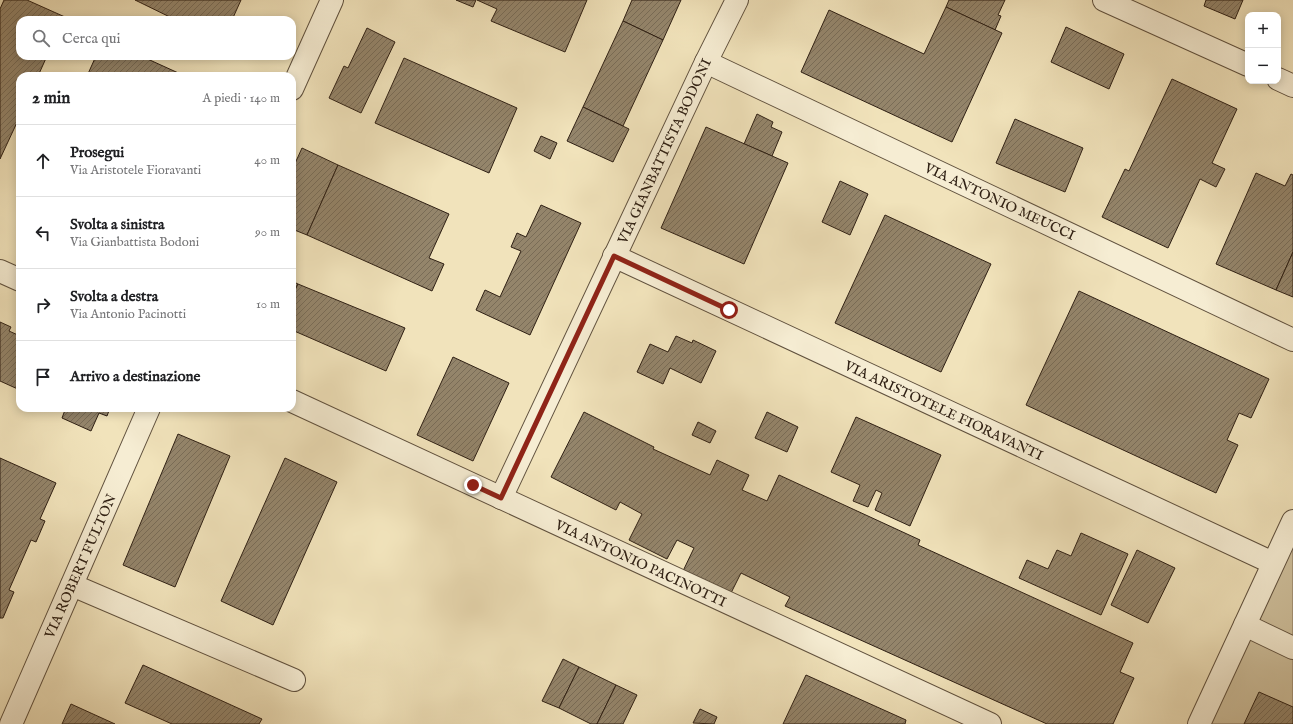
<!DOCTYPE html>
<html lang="it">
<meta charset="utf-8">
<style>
:root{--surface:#fff;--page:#f6f6f6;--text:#202124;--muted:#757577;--line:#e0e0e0}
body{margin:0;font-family:"IM FELL English",serif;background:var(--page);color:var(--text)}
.controls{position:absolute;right:12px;top:12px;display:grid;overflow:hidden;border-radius:8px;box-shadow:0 2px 10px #0003}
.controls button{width:36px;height:36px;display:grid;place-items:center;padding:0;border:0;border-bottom:1px solid var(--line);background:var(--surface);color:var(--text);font:20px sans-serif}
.stop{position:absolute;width:12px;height:12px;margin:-9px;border:3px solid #8f2418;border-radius:50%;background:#fff}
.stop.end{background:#8f2418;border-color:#fff;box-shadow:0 1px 4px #0008}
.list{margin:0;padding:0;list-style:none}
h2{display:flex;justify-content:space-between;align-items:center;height:52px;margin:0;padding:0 16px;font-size:17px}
h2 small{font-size:13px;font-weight:400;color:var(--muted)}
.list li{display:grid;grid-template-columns:26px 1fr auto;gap:12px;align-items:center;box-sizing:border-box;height:72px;padding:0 16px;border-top:1px solid var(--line)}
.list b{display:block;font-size:15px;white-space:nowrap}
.list p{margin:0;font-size:13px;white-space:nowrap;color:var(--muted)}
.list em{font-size:13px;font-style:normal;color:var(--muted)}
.icon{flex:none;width:22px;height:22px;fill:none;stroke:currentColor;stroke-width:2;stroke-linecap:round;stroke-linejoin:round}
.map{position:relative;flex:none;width:1293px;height:724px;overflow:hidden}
.search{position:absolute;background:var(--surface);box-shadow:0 2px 10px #0003;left:16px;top:16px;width:280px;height:44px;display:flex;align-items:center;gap:10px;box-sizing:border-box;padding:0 14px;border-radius:12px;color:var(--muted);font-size:15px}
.panel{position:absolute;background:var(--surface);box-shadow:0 2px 10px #0003;left:16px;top:72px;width:280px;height:340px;border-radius:12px}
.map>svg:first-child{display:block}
.park{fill:#d0c29f;stroke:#80715a}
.building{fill:url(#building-hatch);stroke:#2f2014}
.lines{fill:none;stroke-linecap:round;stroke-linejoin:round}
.minor-casing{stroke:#60513e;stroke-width:24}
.minor{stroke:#f6edd3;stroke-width:22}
.route{stroke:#8f2418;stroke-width:5}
.labels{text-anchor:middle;stroke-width:3;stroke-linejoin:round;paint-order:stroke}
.street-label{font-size:14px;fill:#2f2014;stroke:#f6edd3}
</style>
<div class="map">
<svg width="1293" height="724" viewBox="0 0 1293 724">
<defs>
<pattern id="building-hatch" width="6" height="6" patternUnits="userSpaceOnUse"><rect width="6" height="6" fill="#94856b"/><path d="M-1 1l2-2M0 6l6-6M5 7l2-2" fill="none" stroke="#796c57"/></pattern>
</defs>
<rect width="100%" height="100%" fill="#f1e3bb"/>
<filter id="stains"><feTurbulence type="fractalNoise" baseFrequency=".005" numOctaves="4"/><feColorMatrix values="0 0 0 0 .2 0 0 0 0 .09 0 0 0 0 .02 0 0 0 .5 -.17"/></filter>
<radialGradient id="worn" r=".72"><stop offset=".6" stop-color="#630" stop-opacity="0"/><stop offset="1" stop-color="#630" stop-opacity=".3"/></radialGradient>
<path class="park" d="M1293,520v204h-95z"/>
<g class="building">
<path d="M4,0h23l38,17 -1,3h-44v36h27l-9,20h-18v40l-20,43v-150z"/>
<path d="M135,0h106l-9,20h-56z"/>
<path d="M456,0h20l-3,7z"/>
<path d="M477,0h110l-22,52 -74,-31 6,-12z"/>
<path d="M632,0h49l-18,40 -40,-19z"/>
<path d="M949,0h56l-7,15 3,1 -6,14 -49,-23z"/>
<path d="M1206,0h37l-8,19 -31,-13z"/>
<path d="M946,7l56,26 -50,109 -151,-70 28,-62 95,44z"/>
<path d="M623,21l40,19 -40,86 -40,-19z"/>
<path d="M1066,27l58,27 -15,35 -58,-27z"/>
<path d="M367,28l28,14 -34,71 -32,-15 15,-32 4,2z"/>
<path d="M96,56h45l44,20h-98z"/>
<path d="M404,58l113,50 -28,65 -114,-50z"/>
<path d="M1172,79l65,30 -25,54 13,6 -9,18 -16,-8 -32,69 -66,-31 23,-48 4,2z"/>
<path d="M583,107l46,22 -16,33 -46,-21z"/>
<path d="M757,114l16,8 -2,5 11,5 -10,24 -28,-12z"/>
<path d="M1015,119l68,29 -18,44 -69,-29z"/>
<path d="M706,127l82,36 -44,101 -83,-36z"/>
<path d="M541,136l16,7 -7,16 -16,-8z"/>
<path d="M302,148l36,17 -31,70 -15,-6v-59z"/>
<path d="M338,165l111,49 -20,44 15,6 -12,27 -125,-56z"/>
<path d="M1256,173l29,13 6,-12 2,1v77l-17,38 -60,-26z"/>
<path d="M840,181l28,13 -18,41 -28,-13z"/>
<path d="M541,205l40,18 -51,112 -54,-25 9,-20 15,7 21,-46 -10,-4 6,-14 9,4z"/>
<path d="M885,215l106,49 -50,108 -106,-49z"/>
<path d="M1293,252v45l-17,-7z"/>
<path d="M292,281l6,3 -6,12z"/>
<path d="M298,284l107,44 -19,43 -94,-41v-34z"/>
<path d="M1079,291l190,88 -18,39 -12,-5 -12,27 11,5 -22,48 -190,-88z"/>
<path d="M0,322l11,5 -2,4 11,5v54l-20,-9z"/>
<path d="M676,336l16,7 1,-3 23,11 -15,32 -31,-15 -7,16 -26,-12 13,-28 18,8z"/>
<path d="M453,357l56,26 -36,78 -56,-26z"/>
<path d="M62,408h48l-3,8 -8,-3 -8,18 -29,-13 3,-8z"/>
<path d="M584,412l70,35 -1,2 57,26 7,-15 32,15 -7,15 25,11 12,-26 141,65 -2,5 215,98 -13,29 14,6 -21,46h-66l-262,-118 5,-9 -49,-24 -11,22 -47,-24 11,-23 -17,-8 -10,19 -38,-19 13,-26 -22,-12 -4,8 -65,-33z"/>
<path d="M767,412l31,15 -11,25 -32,-14z"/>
<path d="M856,417l85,38 -31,71 -35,-16 7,-17 -6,-3 -8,17 -15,-6 7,-16 -29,-13z"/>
<path d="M698,422l18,9 -6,12 -18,-8z"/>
<path d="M178,434l52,22 -55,131 -52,-22z"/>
<path d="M0,458l56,25 -16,36 5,2 -9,21 -5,-2 -22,50 5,2 -11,26h-3z"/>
<path d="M285,458l52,24 -64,143 -52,-24z"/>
<path d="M1081,533l47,21 -27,61 -82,-37 8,-18 21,9 9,-19 14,6z"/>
<path d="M1137,550l38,18 -27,55 -37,-18z"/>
<path d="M563,659l16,8 -20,41 -17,-7z"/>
<path d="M143,665l119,54 -3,5h-87l-47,-21z"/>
<path d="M579,667l37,18 -19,39h-6l-32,-16z"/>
<path d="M806,675l100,45 -1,4h-122z"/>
<path d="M616,685l21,10 -14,29h-26z"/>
<path d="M1259,692l34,15v17h-49z"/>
<path d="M71,704l44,20h-53z"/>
<path d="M700,709l17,8 -3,7 -21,-1z"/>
</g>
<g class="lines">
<defs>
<g id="minor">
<path d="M1104,0l144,65"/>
<path d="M706,62l587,278"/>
<path d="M1278,79l15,7"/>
<path d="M292,89l40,-89"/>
<path d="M614,256l659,307"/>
<path d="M0,271l20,9"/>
<path d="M292,401l698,323"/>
<path d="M501,498l205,-436 31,-62"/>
<path d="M72,585l222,95"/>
<path d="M1245,625l48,23"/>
<path d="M11,724l138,-316"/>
<path d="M1199,724l94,-203"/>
</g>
</defs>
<use href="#minor" class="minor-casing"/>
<use href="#minor" class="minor"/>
</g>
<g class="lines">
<path class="route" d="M473,485l28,13 113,-242 115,54"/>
</g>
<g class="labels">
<g class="street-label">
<text transform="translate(664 151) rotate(-65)" y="5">VIA GIANBATTISTA BODONI</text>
<text transform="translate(1000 201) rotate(25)" y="5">VIA ANTONIO MEUCCI</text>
<text transform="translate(944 410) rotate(25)" y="5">VIA ARISTOTELE FIORAVANTI</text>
<text transform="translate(641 563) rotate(25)" y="5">VIA ANTONIO PACINOTTI</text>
<text transform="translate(80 566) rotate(-66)" y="5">VIA ROBERT FULTON</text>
</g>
</g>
<rect width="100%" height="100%" filter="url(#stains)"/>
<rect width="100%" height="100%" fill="url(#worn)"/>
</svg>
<div class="controls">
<button>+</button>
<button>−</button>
</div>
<div class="stop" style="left:729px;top:310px"></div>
<div class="stop end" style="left:473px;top:485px"></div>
<div class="search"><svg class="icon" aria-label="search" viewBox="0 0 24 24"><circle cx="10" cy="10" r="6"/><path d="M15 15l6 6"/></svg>Cerca qui</div>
<section class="panel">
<h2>2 min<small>A piedi · 140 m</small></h2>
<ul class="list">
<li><svg class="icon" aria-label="ahead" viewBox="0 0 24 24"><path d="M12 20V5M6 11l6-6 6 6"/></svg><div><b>Prosegui</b><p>Via Aristotele Fioravanti</p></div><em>40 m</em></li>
<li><svg class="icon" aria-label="left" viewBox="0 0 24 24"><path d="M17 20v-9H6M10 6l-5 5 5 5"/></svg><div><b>Svolta a sinistra</b><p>Via Gianbattista Bodoni</p></div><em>90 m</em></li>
<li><svg class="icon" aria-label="right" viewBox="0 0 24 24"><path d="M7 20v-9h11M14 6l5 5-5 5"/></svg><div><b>Svolta a destra</b><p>Via Antonio Pacinotti</p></div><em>10 m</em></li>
<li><svg class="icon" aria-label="arrive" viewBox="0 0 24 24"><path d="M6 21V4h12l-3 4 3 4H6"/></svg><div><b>Arrivo a destinazione</b></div></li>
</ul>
</section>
</div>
